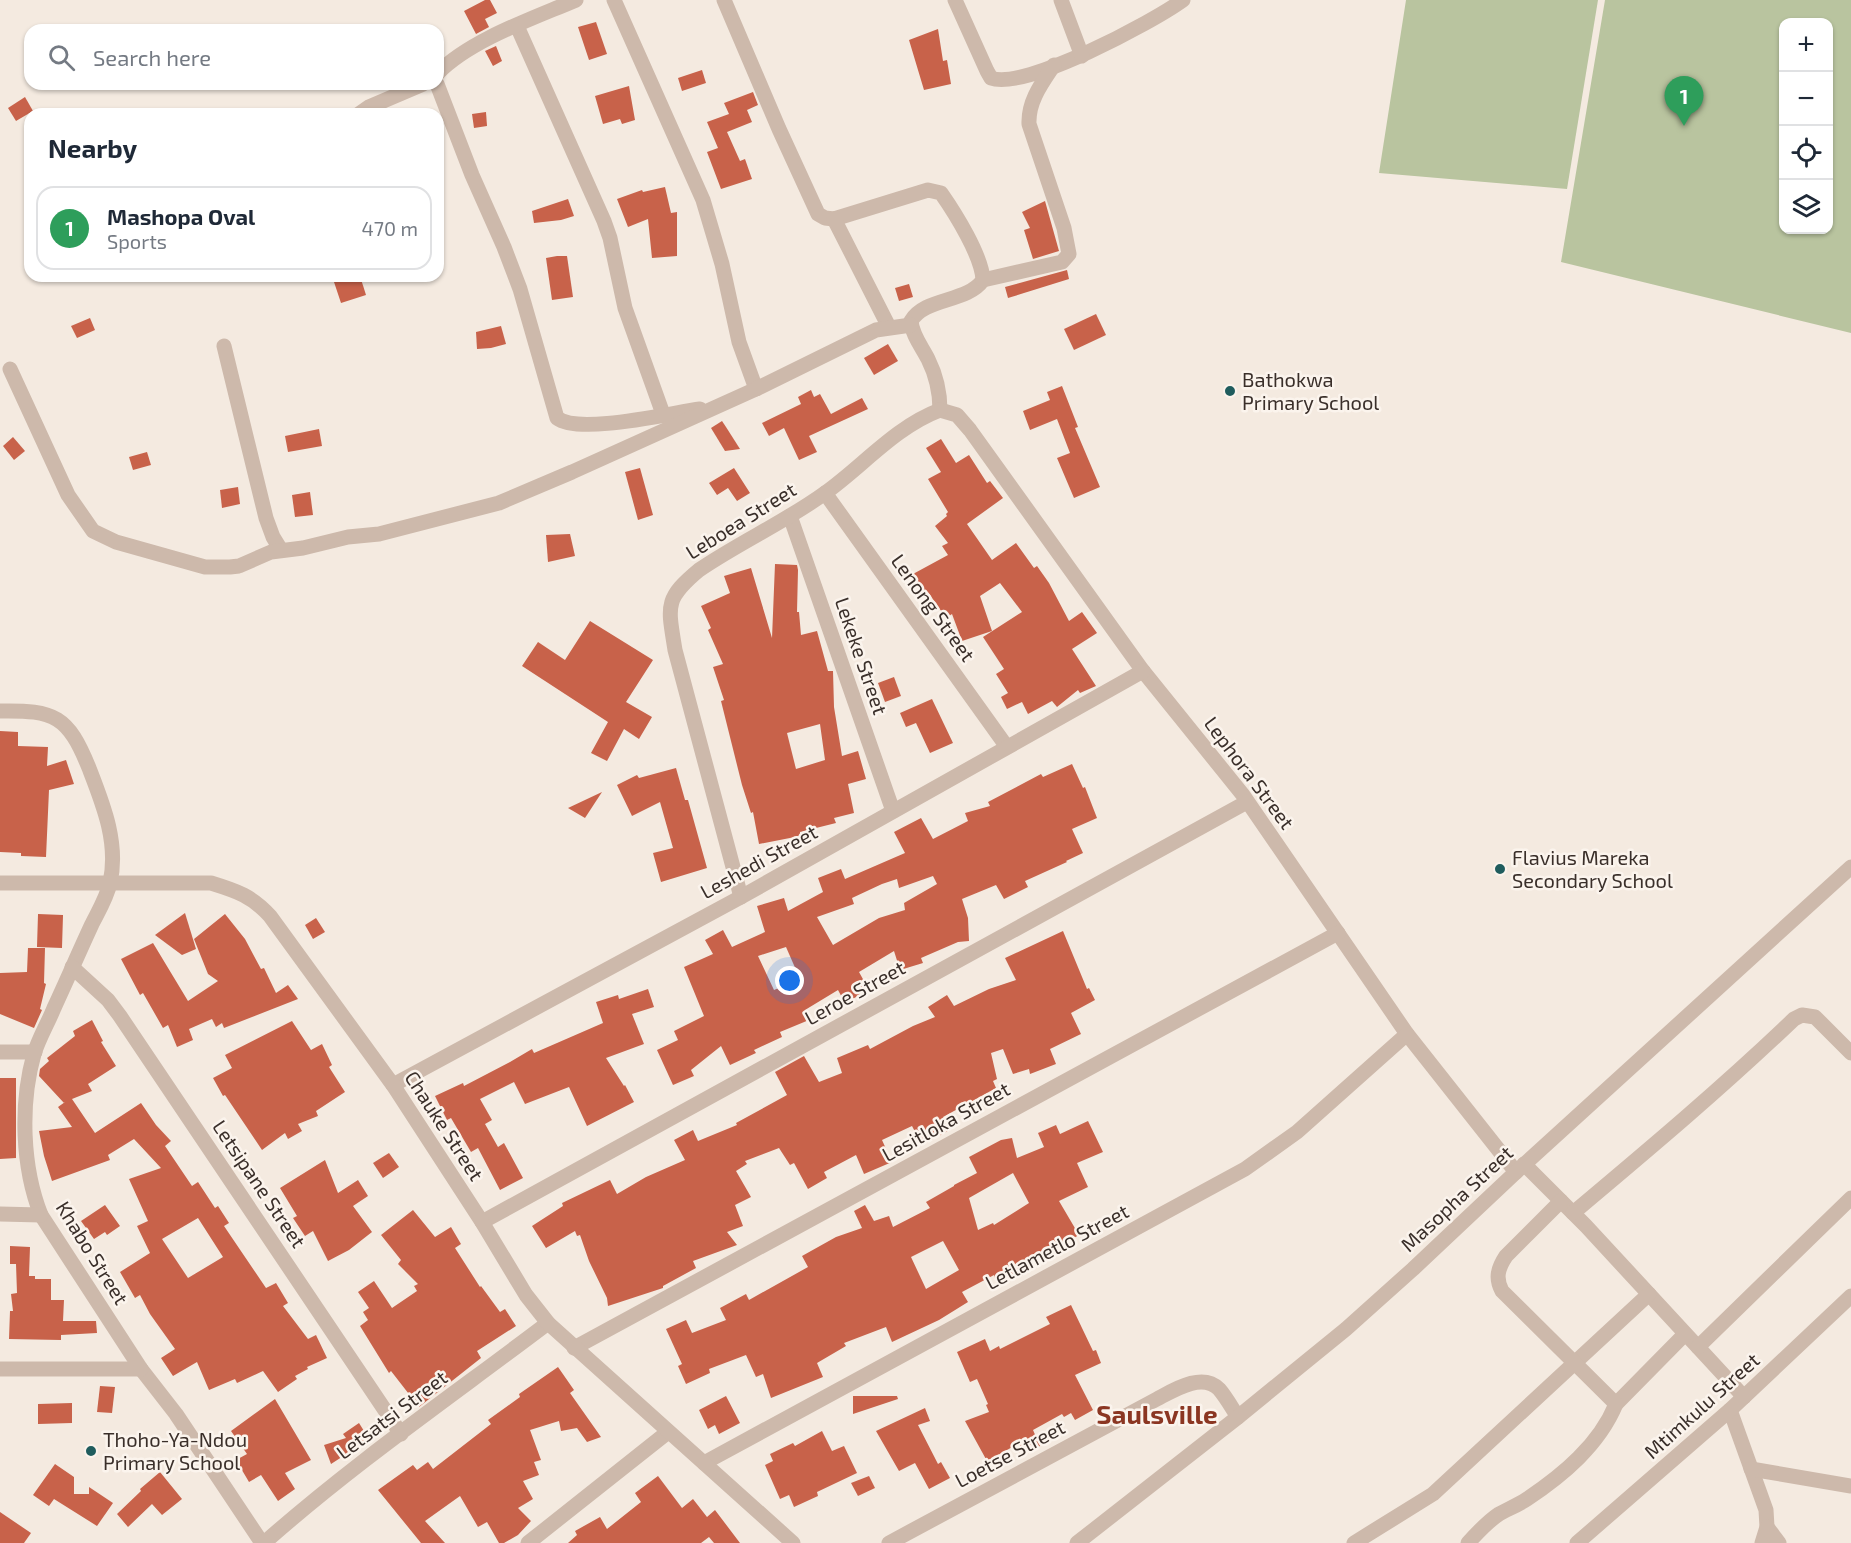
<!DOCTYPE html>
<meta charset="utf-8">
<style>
:root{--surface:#fff;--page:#f6f6f7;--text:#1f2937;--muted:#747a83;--line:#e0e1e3;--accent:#7c3aed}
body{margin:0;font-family:"Exo 2",sans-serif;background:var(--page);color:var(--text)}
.controls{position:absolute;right:18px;top:18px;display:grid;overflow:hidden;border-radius:12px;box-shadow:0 2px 4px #0004}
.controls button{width:54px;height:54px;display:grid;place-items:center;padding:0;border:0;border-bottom:2px solid var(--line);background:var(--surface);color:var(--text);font:30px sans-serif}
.you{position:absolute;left:790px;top:981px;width:21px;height:21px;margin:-15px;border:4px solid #fff;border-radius:50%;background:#1a73e8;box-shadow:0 0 0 9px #1a73e833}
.badge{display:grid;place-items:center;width:39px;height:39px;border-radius:50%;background:var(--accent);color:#fff;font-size:20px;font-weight:700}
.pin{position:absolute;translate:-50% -50px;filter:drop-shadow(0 2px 3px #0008)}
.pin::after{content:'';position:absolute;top:32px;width:21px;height:18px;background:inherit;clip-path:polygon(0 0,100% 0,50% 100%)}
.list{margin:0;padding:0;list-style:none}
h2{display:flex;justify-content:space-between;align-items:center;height:78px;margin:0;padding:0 24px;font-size:26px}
h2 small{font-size:20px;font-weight:400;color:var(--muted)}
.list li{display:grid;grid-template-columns:39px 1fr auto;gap:18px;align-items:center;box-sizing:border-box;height:84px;margin:0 12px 12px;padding:0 12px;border:2px solid var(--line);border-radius:18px}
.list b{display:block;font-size:22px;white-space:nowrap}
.list p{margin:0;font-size:20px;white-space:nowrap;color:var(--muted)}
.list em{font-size:20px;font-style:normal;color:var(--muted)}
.icon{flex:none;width:33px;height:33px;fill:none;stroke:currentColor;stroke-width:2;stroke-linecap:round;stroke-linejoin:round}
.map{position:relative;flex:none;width:1851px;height:1543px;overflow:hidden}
.search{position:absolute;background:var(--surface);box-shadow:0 2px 4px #0004;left:24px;top:24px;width:420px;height:66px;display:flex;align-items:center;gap:15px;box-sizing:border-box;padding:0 21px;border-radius:18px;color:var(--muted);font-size:22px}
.panel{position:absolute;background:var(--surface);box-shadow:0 2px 4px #0004;left:24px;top:108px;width:420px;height:174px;border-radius:18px}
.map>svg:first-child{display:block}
.green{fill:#b9c49f;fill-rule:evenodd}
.building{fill:#c8624a;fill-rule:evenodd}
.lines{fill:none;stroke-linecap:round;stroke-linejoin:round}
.minor{stroke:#cdb9ab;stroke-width:15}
.tertiary{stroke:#cdb9ab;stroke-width:15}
.poi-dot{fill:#1f5c5d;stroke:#fbf4ed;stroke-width:2}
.labels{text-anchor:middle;stroke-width:5;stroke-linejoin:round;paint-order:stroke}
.poi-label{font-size:20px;fill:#3a2f2a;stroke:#fbf4ed;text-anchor:start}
.street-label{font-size:20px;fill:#3a2f2a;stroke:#fbf4ed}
.district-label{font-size:26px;font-weight:bold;fill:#8b3622;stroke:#fbf4ed}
</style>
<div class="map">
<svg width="1851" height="1543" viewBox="0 0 1851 1543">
<rect width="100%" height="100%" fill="#f4eae0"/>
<g class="green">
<path d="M1406,0h192l-31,189 -188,-16z"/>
<path d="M1605,0h246v333l-290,-71zM1784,22h44v208h-44z"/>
</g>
<g class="building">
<path d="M485,0h5l7,13 -12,6 4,8 -13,7 -12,-23z"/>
<path d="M596,22l11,32 -18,6 -11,-33z"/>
<path d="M938,29l5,32 4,-1 4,24 -27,6 -15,-50z"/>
<path d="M496,46l6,15 -9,5 -8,-15z"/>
<path d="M702,70l4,13 -24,8 -4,-13z"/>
<path d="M629,86l6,34 -13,4 -2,-5 -17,5 -8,-28z"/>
<path d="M753,92l5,13 -11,5 5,12 -25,10 13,29 5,-2 7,20 -31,10 -14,-37 11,-4 -11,-26 22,-8 -5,-11z"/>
<path d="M25,97l8,14 -17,10 -8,-13z"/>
<path d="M486,112l1,14 -13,2 -2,-14z"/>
<path d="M665,187l6,26 6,-1v44l-25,2 -4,-39 -20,8 -11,-28 25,-9 1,2z"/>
<path d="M568,199l6,17 -13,4 -27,3 -2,-12z"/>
<path d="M1045,201l14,50 -26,8 -9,-29 6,-2 -8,-16z"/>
<path d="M557,256h10l6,41 -21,3 -6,-42z"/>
<path d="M1067,270l2,9 -61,19 -3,-11z"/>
<path d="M332,276h28l6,19 -25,8z"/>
<path d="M909,284l4,13 -14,4 -4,-13z"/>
<path d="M1096,314l10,21 -32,15 -10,-21z"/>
<path d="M90,318l5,12 -18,8 -6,-12z"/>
<path d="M501,326l5,18 -15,4 -14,1 -1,-17z"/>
<path d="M888,344l10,17 -24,14 -10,-17z"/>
<path d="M1062,386l16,41 -3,1 25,59 -26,11 -17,-40 13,-5 -13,-34 -27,11 -7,-19 27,-11 -3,-8z"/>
<path d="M811,390l3,7 6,-3 11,20 31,-16 6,11 -59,27 8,16 -18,8 -15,-32 -15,8 -7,-13 39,-19 -3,-7z"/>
<path d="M722,421l4,6 14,22 -15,2 -14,-23z"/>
<path d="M319,429l3,17 -34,6 -3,-16z"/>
<path d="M13,437l12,14 -11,9 -11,-14z"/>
<path d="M941,439l15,24 13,-8 18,28 3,-2 13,17 -36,26 25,36 24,-17 18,25 3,-2 12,17 20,38 13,-9 15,21 -25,16 24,37 -16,7 -2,-3 -21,17 -5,-6 -24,13 -6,-12 -15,7 -6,-12 7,-4 -12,-19 8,-5 -21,-32 39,-25 -22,-29 -20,13 12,35 -30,10 -10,-27 -6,4 -18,-26 -4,2 -11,-20 35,-19 -6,-9 6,-3 -13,-17 12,-10 -1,-2 2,-2 -20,-33 13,-7 -15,-24z"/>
<path d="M147,452l4,13 -18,5 -4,-13z"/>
<path d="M640,468l13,47 -15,5 -13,-48z"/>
<path d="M734,468l16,25 -13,8 -9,-13 -11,7 -8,-12z"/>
<path d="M238,487l2,17 -18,4 -2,-18z"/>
<path d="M310,492l3,23 -18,2 -3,-22z"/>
<path d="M570,534l5,22 -27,6 -2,-27z"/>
<path d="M775,564l22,1 1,5 -1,42h2l2,23 16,-4 11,40h5l1,36 8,49 16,-5 8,28 -18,5 6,29 -20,5 2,5 -36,9v4l-41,8 -6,-32 -2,1 -9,-28 -21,-84 3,-1 -11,-33 10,-3 -15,-34 3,-2 -10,-22 29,-13 -6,-17 27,-8 21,70zM820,724l5,36 -29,9 -9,-36z"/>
<path d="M590,621l63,39 -27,42 26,15 -13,22 -15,-10 -17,32 -16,-8 17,-31 -86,-56 16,-24 27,18z"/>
<path d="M894,677l7,19 -16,6 -7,-19z"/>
<path d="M932,699l21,44 -23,10 -14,-30 -10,4 -6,-14z"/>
<path d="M0,731l18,1v14l30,1 -1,19 19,-6 8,24 -25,6 -3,67 -25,-1v-3l-21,-1z"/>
<path d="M1072,764l11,24 2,-1 12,31 -25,11 11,24 -17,8 1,1 -42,19 3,6 -24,12 -8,-14 -34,14 6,19 1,23 -11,1 -37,16 2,5 -23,7 -6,-19 -35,21 10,18 -24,13 -7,-13 -33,20 4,10 -29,12 2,5 -28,13 2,3 -26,12 -9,-19 -30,24 3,6 -21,9 -16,-35 21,-10 -4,-9 30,-15 -20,-49 29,-13 -8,-14 18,-10 9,17 33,-15 -8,-26 27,-8 4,13 35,-19 -5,-14 23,-9 4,10 60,-26 -11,-21 27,-14 12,21 35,-18 -3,-8 25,-7 -2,-4 53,-28 2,3zM933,876l4,8 -33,19 1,7 -26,8 -46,27 -16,-28 37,-13 -2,-6 30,-14 15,-5 2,9zM786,947l14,32 -26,11 -16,-34z"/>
<path d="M676,768l9,32h3l19,68 -46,14 -8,-29 20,-5 -13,-46 -28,14 -15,-31 20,-10 2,3z"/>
<path d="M602,792l-17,26 -17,-10z"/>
<path d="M185,913l11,36 -14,6 -27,-20z"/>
<path d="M38,914l25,1 -1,33 -25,-1z"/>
<path d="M225,914l20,25 16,30 3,-1 12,25 12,-8 10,14 -74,29 -2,-5 -6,4 -4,-8 -23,10 4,11 -16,7 -9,-22 -5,3 -20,-35 -3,2 -19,-36 32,-16 35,58 30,-20 -10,-7 -14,-35z"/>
<path d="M316,918l9,14 -12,7 -8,-14z"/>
<path d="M1063,931l24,58 2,-1 6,12 -24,13 10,21 -31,15 6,15 -26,10 -1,-5 -16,5 -10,-25 -12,4 6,26 -4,2 3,7 -53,29 7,13 -28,15 -10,-19 -30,14 10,22 -28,12 -8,-19 -32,17 3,6 -19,11 -14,-26 -4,2 -11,-17 -34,13 2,3 -11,7 15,26 -16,8 8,21 -16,6 10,13 -44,16 3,7 -33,18v2l-55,18 -1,-8 -18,-37 -9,-26 -3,1 -2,-5 -29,17 -14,-22 31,-20 -1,-3 48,-23 7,14 29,-17 39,-17 -11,-20 19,-10 5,11 39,-16 -1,-2 51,-28 -12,-23 29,-16 15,26 23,-9 -5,-15 31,-13 2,4 43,-23 22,-9 -7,-10 19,-12 7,11 35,-17 27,-9 -11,-22z"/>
<path d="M28,948h17l-1,35 2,1 -6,25 2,1 -8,18 -34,-14v-41l27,-1z"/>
<path d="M648,989l6,18 -22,7 12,30 -38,14 18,28 1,-1 9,17 -47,24 -18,-39 -44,17 -11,-22 -34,17 12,21 -7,4 13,23 6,-4 19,35 -23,12 -22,-42 -7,4 -20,-34 -4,2 -12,-24 28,-13 1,3 46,-24 22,-13 2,4 69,-30 -7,-21 22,-7 1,4z"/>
<path d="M92,1020l11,21 -2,1 15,24 -28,18 4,7 -20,8 23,34 46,-30 15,22 15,16 -6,5 27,40 6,-4 17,26 3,-2 11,17 -5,3 42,62 10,-5 12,20 -5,3 25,33 8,-4 11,23 -20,9 1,2 -13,7 2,3 -19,13 -15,-21 -26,12 -2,-4 -26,11 -12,-28 -24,14 -12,-18 14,-9 -25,-35 -10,-19 -5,3 -15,-26 30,-19 -13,-27 11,-5 -19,-42 32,-11 -27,-29 -26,16 2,5 -58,21 -8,-25 -5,-25 33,-4 -14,-20 7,-5 -1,1 -25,-27 1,-7 9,-8 -2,-3 28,-22 -2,-5zM198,1218l25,39 -35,21 -26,-39z"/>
<path d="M292,1021l19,29 11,-6 10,21 -3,2 16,25 -29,19 2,5 -20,8 4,7 -14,8 -3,-6 -23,17 -37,-55 -2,1 -10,-18 19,-10 -7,-13z"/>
<path d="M0,1078h16v80l-16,1z"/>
<path d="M1088,1121l15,31 -26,11 11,24 -29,14 20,34 -28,16 2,4 -33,22 -23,8 -3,-10 -32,17 6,10 -29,18 -47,22 -6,-15 -42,16 2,3 -29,17 6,14 -52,21 -8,-24 -7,3 -10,-22 -37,14 1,4 -24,11 -8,-18 4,-2 -16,-35 20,-9 6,13 34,-13 -6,-12 26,-14 3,6 59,-33 -6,-11 34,-19 26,-9 -8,-17 11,-6 9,16 15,-5 4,11 37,-19 -4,-6 28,-16v-1l23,-12 -8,-16 32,-17 11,-2 5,20 27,-11 -6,-14 18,-8 4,9zM1013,1173l16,30 -35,22 -1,-2 -15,7 -9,-32zM943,1241l16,29 -33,19 -15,-32z"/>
<path d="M389,1153l10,14 -16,11 -10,-15z"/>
<path d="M325,1160l13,33 20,-13 10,16 -15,10 19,26 -23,18 -21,11 -15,-30 -8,5 -12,-18 4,-2 -17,-28z"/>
<path d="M105,1205l15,21 -13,9 -2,-3 -11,7 -13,-18z"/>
<path d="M413,1210l22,27 16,-10 10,17 -6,4 25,39 1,-1 19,26 5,-3 11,17 -39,25 4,7 -62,49 -28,-36 -2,2 -29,-47 8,-6 -5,-8 6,-4 -11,-16 16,-11 18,27 25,-17 -3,-5 4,-2 -20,-20 3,-4 -20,-25z"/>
<path d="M10,1246l20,1 -1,29h6v3h16v21h13l-1,21h33l1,12 -36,2v5l-52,-1 1,-28h3l-2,-17 6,-1 -1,-29h-6z"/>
<path d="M1071,1305l22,46 3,-1 5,13 -26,12 18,35 -18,10 -4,-7 -7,4 -2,-3 -29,16 7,16 -20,9 -4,-10 -29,16 -22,-40 24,-9 -3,-7 2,-1 -11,-25 -7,3 -13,-30 28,-13 5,12 9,-5 1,3 50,-25 -4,-7z"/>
<path d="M558,1367l16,23 -4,3 31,44 -14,5 -10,-14 -16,3 -2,-10 -29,9 11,30 -7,2 5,13 -16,6 10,18 -15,9 13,13 -13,14 -14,8h-5l-12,-21 -9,5 -18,-31 -35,25 20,22h-24l-43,-53 35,-25 4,5 11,-8 5,7 58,-45 -3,-4 32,-23 -1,-3z"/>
<path d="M100,1386l15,1 -3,26 -15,-1z"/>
<path d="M726,1396l14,27 -21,11 -4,-9 -7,4 -9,-19z"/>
<path d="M853,1396h44l1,3 -45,15z"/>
<path d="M275,1399l36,61 -26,13 10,16 -17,12 -17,-26 -12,7 -13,-22 11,-6 -16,-23z"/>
<path d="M72,1403v20l-34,1v-20z"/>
<path d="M925,1408l5,13 -12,4 20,39 3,-2 9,16 -21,11 -14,-26 -16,8 -23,-40z"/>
<path d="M359,1423l5,8 16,-5 2,5 -51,33 -7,-19 22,-7 -3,-4z"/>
<path d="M822,1431l10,20 12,-5 13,27 -40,19 1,4 -24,11 -5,-12 -9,4 -15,-34 8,-4 -3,-7 23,-11 2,3z"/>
<path d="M55,1464l19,13v17h15v-7l24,16 -16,23 -43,-27 -5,7 -16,-11z"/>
<path d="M160,1472l22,27 -20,16 -10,-11 -24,23 -11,-13 24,-23 -1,-2z"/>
<path d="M658,1476l24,32 11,-9 14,18 8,-7 25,33h-26l-5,-6 -8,6h-133l9,-8 -2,-4 25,-14 7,12 34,-27 -6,-9z"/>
<path d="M869,1476l6,12 -17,8 -7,-13z"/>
<path d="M0,1512l31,21 -7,10h-24z"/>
</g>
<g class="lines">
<g class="minor">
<path d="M614,0l89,200 19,64 17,78 17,47"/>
<path d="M724,0l55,129 39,85 7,4 9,1 94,-29 13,3c14,20 41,63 42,87 -16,23 -58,17 -72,41 1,14 11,26 17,38 8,16 12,33 12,51"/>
<path d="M955,0l32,71 4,7c33,13 162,-56 192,-78"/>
<path d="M1061,0l21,56"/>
<path d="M517,26l87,195 6,17 15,70 38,106"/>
<path d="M438,73c32,-33 96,-55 138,-73"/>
<path d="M437,84l35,91 32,72 16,42 37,129c22,17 113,-5 143,-9"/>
<path d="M359,114l10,-7 54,-23"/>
<path d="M834,219l55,108"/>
<path d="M983,280l79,-18 7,-8 -5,-26 -35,-104c-1,-23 13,-41 25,-59"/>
<path d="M224,346l42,172 7,19 8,13"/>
<path d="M10,369l58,126 25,36 23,11 89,25h25l9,-1 32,-14 32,-4 45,-11 31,-3 120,-31 73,-31 184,-83 120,-59 35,-5"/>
<path d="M940,410l17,5 13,15 173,241 100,124 164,239 109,138"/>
<path d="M825,493l182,254"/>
<path d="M790,516l103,295"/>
<path d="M0,711c55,-1 68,5 89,57 14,36 30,75 21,115 -3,14 -12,29 -18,41 -13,28 -25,56 -38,84 -6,15 -15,30 -20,46 -14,50 -12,113 7,161l100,154 35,45 86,129"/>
<path d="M741,897l-66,-247c-7,-44 -11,-51 24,-80 41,-28 86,-48 126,-77 38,-27 70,-66 115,-83"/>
<path d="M72,967l36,33 12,16 281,418"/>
<path d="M0,1052h35"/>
<path d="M393,1085l348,-188 402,-226"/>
<path d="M1524,1164l62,62 158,171"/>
<path d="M1573,1213c75,-63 150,-126 221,-194l8,-4 13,2 36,36"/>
<path d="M0,1214l41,1"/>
<path d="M482,1222l765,-420"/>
<path d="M1698,1347l153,-149"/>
<path d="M574,1348l764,-415"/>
<path d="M0,1369h141"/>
<path d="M1616,1404l69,-70"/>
<path d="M1730,1410l36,100 1,17 -5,16"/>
<path d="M704,1463l541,-294 52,-37 110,-98"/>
<path d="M1751,1469l100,17"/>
<path d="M1767,1527l12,16"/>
<path d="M264,1543c89,-79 189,-148 284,-220"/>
<path d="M528,1543l140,-111"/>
<path d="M889,1543l268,-144c17,-9 45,-27 62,-10 7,8 13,19 19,28"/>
<path d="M1354,1543l79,-49 216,-200"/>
<path d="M1468,1543c9,-10 19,-21 31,-29 9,-5 19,-9 28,-15 36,-24 72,-54 89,-95l-114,-113c-7,-13 -4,-23 4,-35l55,-55"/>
<path d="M1577,1543l153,-133 121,-114"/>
</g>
<g class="tertiary">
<path d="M0,883h211c26,8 41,13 59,33l123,169 89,137 44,73 22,28 245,220"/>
<path d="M1077,1543l161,-126 108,-88 67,-60 103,-97 335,-305"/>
</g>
</g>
<g class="poi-dot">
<circle cx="1230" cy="391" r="6"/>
<circle cx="1500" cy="869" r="6"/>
<circle cx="91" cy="1451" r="6"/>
</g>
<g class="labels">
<g class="poi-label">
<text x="1242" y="387">Bathokwa<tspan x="1242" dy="23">Primary School</tspan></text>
<text x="1512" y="865">Flavius Mareka<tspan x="1512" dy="23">Secondary School</tspan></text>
<text x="103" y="1447">Thoho-Ya-Ndou<tspan x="103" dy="23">Primary School</tspan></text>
</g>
<g class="street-label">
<text transform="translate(741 521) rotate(-32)" y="7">Leboea Street</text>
<text transform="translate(933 608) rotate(54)" y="7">Lenong Street</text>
<text transform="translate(861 656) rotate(71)" y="7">Lekeke Street</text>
<text transform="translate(1249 773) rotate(53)" y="7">Lephora Street</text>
<text transform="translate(759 862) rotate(-29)" y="7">Leshedi Street</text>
<text transform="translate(855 993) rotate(-29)" y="7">Leroe Street</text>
<text transform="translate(946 1122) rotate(-29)" y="7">Lesitloka Street</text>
<text transform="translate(444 1126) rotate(57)" y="7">Chauke Street</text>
<text transform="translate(259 1184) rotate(56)" y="7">Letsipane Street</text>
<text transform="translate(1457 1199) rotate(-43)" y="7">Masopha Street</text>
<text transform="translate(1057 1247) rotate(-28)" y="7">Letlametlo Street</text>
<text transform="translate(92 1253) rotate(58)" y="7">Khabo Street</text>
<text transform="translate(1702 1406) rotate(-42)" y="7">Mtimkulu Street</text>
<text transform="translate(392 1415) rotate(-37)" y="7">Letsatsi Street</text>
<text transform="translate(1010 1454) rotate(-28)" y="7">Loetse Street</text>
</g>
<g class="district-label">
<text x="1157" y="1424">Saulsville</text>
</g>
</g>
</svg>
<div class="controls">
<button>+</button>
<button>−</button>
<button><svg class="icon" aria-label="locate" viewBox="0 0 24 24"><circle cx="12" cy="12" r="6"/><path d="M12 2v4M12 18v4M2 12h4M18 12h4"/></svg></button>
<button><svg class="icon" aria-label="layers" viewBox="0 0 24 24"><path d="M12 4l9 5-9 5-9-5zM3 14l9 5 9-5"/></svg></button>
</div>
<div class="you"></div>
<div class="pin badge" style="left:1684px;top:126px;background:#2e9e5b">1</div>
<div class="search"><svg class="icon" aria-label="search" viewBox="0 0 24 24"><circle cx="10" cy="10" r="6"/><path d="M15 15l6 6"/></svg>Search here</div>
<section class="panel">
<h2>Nearby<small></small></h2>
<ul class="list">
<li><span class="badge" style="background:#2e9e5b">1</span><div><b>Mashopa Oval</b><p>Sports</p></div><em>470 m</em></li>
</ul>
</section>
</div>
